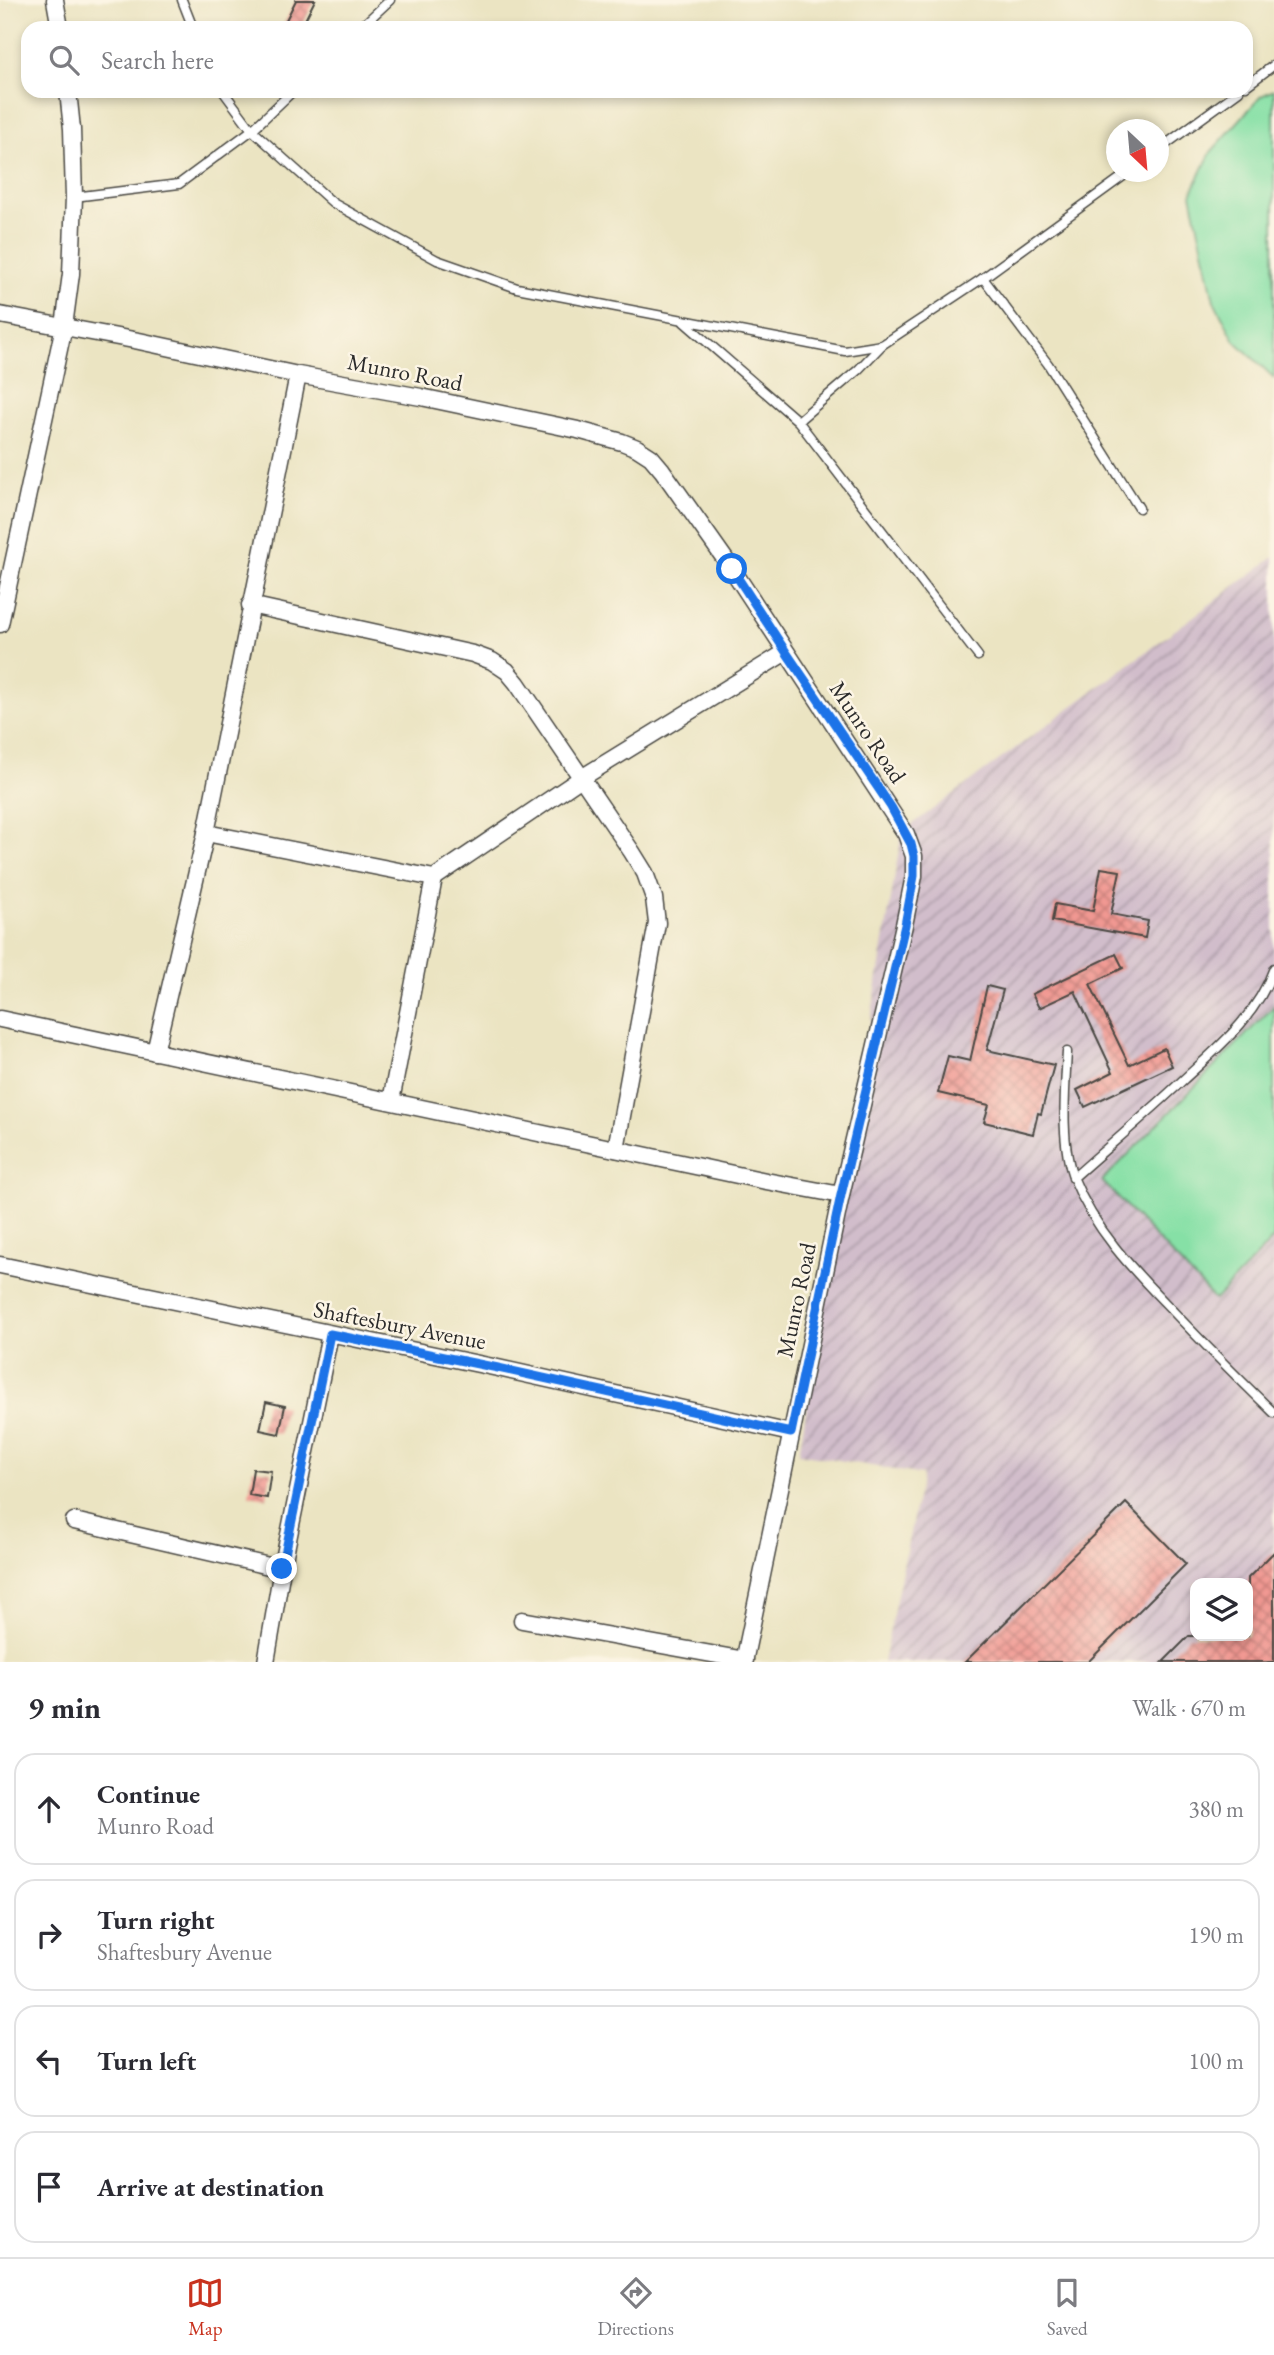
<!DOCTYPE html>
<meta charset="utf-8">
<style>
:root{--surface:#fff;--page:#f7f7f7;--text:#2b2b33;--muted:#7c7c81;--line:#e1e1e2;--accent:#c8321e}
body{margin:0;font-family:"EB Garamond",serif;background:var(--page);color:var(--text)}
.controls{position:absolute;right:21px;bottom:21px;display:grid;overflow:hidden;border-radius:14px;box-shadow:0 4px 10px #0003}
.controls button{width:63px;height:63px;display:grid;place-items:center;padding:0;border:0;border-bottom:2px solid var(--line);background:var(--surface);color:var(--text);font:35px sans-serif}
.compass{position:absolute;left:1106px;top:119px;width:63px;height:63px;border-radius:50%;background:var(--surface);box-shadow:0 4px 10px #0003;rotate:154deg}
.stop{position:absolute;width:21px;height:21px;margin:-16px;border:5px solid #1a73e8;border-radius:50%;background:#fff}
.stop.end{background:#1a73e8;border-color:#fff;box-shadow:0 2px 7px #0008}
.list{margin:0;padding:0;list-style:none}
h2{display:flex;justify-content:space-between;align-items:center;height:91px;margin:0;padding:0 28px;font-size:30px}
h2 small{font-size:23px;font-weight:400;color:var(--muted)}
.list li{display:grid;grid-template-columns:46px 1fr auto;gap:21px;align-items:center;box-sizing:border-box;height:112px;margin:0 14px 14px;padding:0 14px;border:2px solid var(--line);border-radius:21px}
.list b{display:block;font-size:26px;white-space:nowrap}
.list p{margin:0;font-size:23px;white-space:nowrap;color:var(--muted)}
.list em{font-size:23px;font-style:normal;color:var(--muted)}
.icon{flex:none;width:38px;height:38px;fill:none;stroke:currentColor;stroke-width:2;stroke-linecap:round;stroke-linejoin:round}
.map{position:relative;flex:none;width:1274px;height:1662px;overflow:hidden}
.search{position:absolute;background:var(--surface);box-shadow:0 4px 10px #0003;left:21px;right:21px;top:21px;height:77px;display:flex;align-items:center;gap:18px;box-sizing:border-box;padding:0 24px;border-radius:21px;color:var(--muted);font-size:26px}
.sheet{height:595px;background:var(--surface)}
nav{display:flex;justify-content:space-around;align-items:center;box-sizing:border-box;height:98px;border-top:2px solid var(--line);background:var(--surface);font-size:19px;color:var(--muted)}
nav a{display:grid;justify-items:center;gap:4px}
nav .on{color:var(--accent)}
.map>svg:first-child{display:block}
.industrial{fill:url(#industrial-furrows);fill-rule:evenodd}
.pitch{fill:#86e0a6;stroke:#588668;stroke-width:2}
.building{fill:url(#building-cross-hatch)}
.lines{fill:none;stroke-linecap:round;stroke-linejoin:round}
.lane-casing{stroke:#484742;stroke-width:11}
.street-casing{stroke:#484742;stroke-width:19}
.lane{stroke:#fff;stroke-width:8}
.street{stroke:#fff;stroke-width:16}
.route{stroke:#1a73e8;stroke-width:9}
.labels{text-anchor:middle;stroke-width:5;stroke-linejoin:round;paint-order:stroke}
.street-label{font-size:23px;fill:#2b2b2b;stroke:#fcf5e5}
</style>
<div class="map">
<svg width="1274" height="1662" viewBox="0 0 1274 1662">
<defs>
<pattern id="industrial-furrows" width="10" height="10" patternUnits="userSpaceOnUse" patternTransform="scale(1.75)"><rect width="10" height="10" fill="#d1bdcb"/><path d="M-1 1l2-2M0 10L10 0M9 11l2-2" fill="none" stroke="#aa9aa5"/></pattern>
<pattern id="building-cross-hatch" width="8" height="8" patternUnits="userSpaceOnUse" patternTransform="scale(1.75)"><rect width="8" height="8" fill="#f19892"/><path d="M0 0l8 8M0 8l8-8" fill="none" stroke="#c37c77"/></pattern>
</defs>
<rect width="100%" height="100%" fill="#fcf5e5"/>
<filter id="ink" filterUnits="userSpaceOnUse"><feTurbulence type="fractalNoise" baseFrequency=".0143" numOctaves="2"/><feDisplacementMap in="SourceGraphic" scale="14" xChannelSelector="R" yChannelSelector="G"/><feConvolveMatrix kernelMatrix="1 2 1 2 8 2 1 2 1" color-interpolation-filters="sRGB"/></filter>
<filter id="wash" filterUnits="userSpaceOnUse"><feTurbulence type="fractalNoise" baseFrequency=".00686" numOctaves="4" result="noise"/><feDisplacementMap in="SourceGraphic" scale="28" xChannelSelector="R" yChannelSelector="G"/><feGaussianBlur stdDeviation="1.57" result="paint"/><feColorMatrix in="noise" values="0 0 0 0 0 0 0 0 0 0 0 0 0 0 0 0 0 1.4 0 .05"/><feComposite in="paint" operator="in"/></filter>
<g filter="url(#wash)">
<rect width="100%" height="100%" fill="#ebe4c2"/>
<path class="industrial" d="M1274,557v1105h-391l39,-187 -123,-22 103,-621zM1195,1583h53v53h-53z"/>
<g class="pitch">
<path d="M1274,90v288l-39,-37 -21,-40 -23,-107 20,-42 50,-56z"/>
<path d="M1274,1006v232l-59,62 -113,-119z"/>
</g>
<g id="blocks">
<g class="building">
<path d="M296,0h19l-14,28h-19z"/>
<path d="M1101,868l19,3 -9,43 37,7 -3,17 -93,-17 3,-17 38,7z"/>
<path d="M1116,954l7,14 -33,16 39,81 35,-17 8,18 -87,41 -8,-17 36,-18 -38,-81 -36,17 -7,-14z"/>
<path d="M987,986l16,4 -16,60 67,15 -13,49 -3,-1 -5,21 -49,-12 5,-17 -51,-12 10,-37 22,5z"/>
<path d="M266,1402l19,4 -6,28 -19,-4z"/>
<path d="M253,1469l18,2 -4,27 -18,-3z"/>
<path d="M1126,1503l60,61 -98,98h-123z"/>
<path d="M1274,1552v110h-111l26,-26h59v-58z"/>
</g>
</g>
</g>
<g filter="url(#ink)">
<use href="#blocks" fill-opacity="0" stroke="#484742" stroke-width="2"/>
<g class="lines">
<defs>
<g id="lane">
<path d="M182,0l11,28"/>
<path d="M360,28l30,-28"/>
<path d="M1246,86l28,-21"/>
<path d="M293,91l-41,39 81,73 104,57 80,28 328,63 37,-6 101,-67 146,-106"/>
<path d="M1158,150l81,-59"/>
<path d="M74,197l105,-13 73,-54 -29,-39"/>
<path d="M983,278l65,86 91,144"/>
<path d="M684,322l114,99 180,235"/>
<path d="M798,421l60,-51 24,-25"/>
<path d="M1067,1052c-2,37 -7,93 7,127 20,50 58,90 95,128 34,36 69,71 105,106"/>
<path d="M1073,1178c37,-33 74,-64 110,-98 36,-33 74,-64 91,-112"/>
</g>
<g id="street">
<path d="M55,0l5,28"/>
<path d="M0,315l139,26 159,34 123,22 157,33 44,12 15,6 14,9 11,13 70,99 174,265 8,22v20l-10,49 -63,270 -97,467"/>
<path d="M250,605l223,49 19,7 15,10 10,12 115,169 13,21 9,25 3,25 -41,226"/>
<path d="M0,624l64,-298 7,-52 3,-77 -2,-68 -4,-38"/>
<path d="M206,833l228,45 -43,223"/>
<path d="M434,878l149,-101 203,-125"/>
<path d="M0,1019l766,162 75,14"/>
<path d="M155,1052l51,-219 92,-458"/>
<path d="M0,1265l498,103 293,65"/>
<path d="M74,1521l208,48"/>
<path d="M522,1620l223,40"/>
<path d="M266,1662l16,-93 48,-235"/>
</g>
</defs>
<use href="#lane" class="lane-casing"/>
<use href="#street" class="street-casing"/>
<use href="#lane" class="lane"/>
<use href="#street" class="street"/>
</g>
</g>
<g class="lines" filter="url(#ink)">
<path class="route" d="M282,1569l48,-235 168,34 293,65 50,-238 64,-270 9,-49v-20l-3,-12 -20,-37 -105,-155 -54,-83"/>
</g>
<g class="labels">
<g class="street-label">
<text transform="translate(405 372) rotate(11)" y="8">Munro Road</text>
<text transform="translate(868 732) rotate(56)" y="8">Munro Road</text>
<text transform="translate(796 1300) rotate(-78)" y="8">Munro Road</text>
<text transform="translate(400 1325) rotate(11)" y="8">Shaftesbury Avenue</text>
</g>
</g>
</svg>
<div class="controls">
<button><svg class="icon" aria-label="layers" viewBox="0 0 24 24"><path d="M12 4l9 5-9 5-9-5zM3 14l9 5 9-5"/></svg></button>
</div>
<svg class="compass" viewBox="-18 -18 36 36"><path d="M0-13l5 13h-10z" fill="#e53935"/><path d="M0 13l5-13h-10z" fill="#7c7c81"/></svg>
<div class="stop" style="left:732px;top:569px"></div>
<div class="stop end" style="left:282px;top:1569px"></div>
<div class="search"><svg class="icon" aria-label="search" viewBox="0 0 24 24"><circle cx="10" cy="10" r="6"/><path d="M15 15l6 6"/></svg>Search here</div>
</div>
<section class="sheet">
<h2>9 min<small>Walk · 670 m</small></h2>
<ul class="list">
<li><svg class="icon" aria-label="ahead" viewBox="0 0 24 24"><path d="M12 20V5M6 11l6-6 6 6"/></svg><div><b>Continue</b><p>Munro Road</p></div><em>380 m</em></li>
<li><svg class="icon" aria-label="right" viewBox="0 0 24 24"><path d="M7 20v-9h11M14 6l5 5-5 5"/></svg><div><b>Turn right</b><p>Shaftesbury Avenue</p></div><em>190 m</em></li>
<li><svg class="icon" aria-label="left" viewBox="0 0 24 24"><path d="M17 20v-9H6M10 6l-5 5 5 5"/></svg><div><b>Turn left</b></div><em>100 m</em></li>
<li><svg class="icon" aria-label="arrive" viewBox="0 0 24 24"><path d="M6 21V4h12l-3 4 3 4H6"/></svg><div><b>Arrive at destination</b></div></li>
</ul>
</section>
<nav>
<a class="on"><svg class="icon" aria-label="map" viewBox="0 0 24 24"><path d="M3 6l6-2 6 2 6-2v14l-6 2-6-2-6 2zM9 4v14M15 6v14"/></svg>Map</a>
<a><svg class="icon" aria-label="directions" viewBox="0 0 24 24"><path d="M12 3l9 9-9 9-9-9zM9 14v-3h6M13 9l2 2-2 2"/></svg>Directions</a>
<a><svg class="icon" aria-label="saved" viewBox="0 0 24 24"><path d="M7 4h10v16l-5-4-5 4z"/></svg>Saved</a>
</nav>
